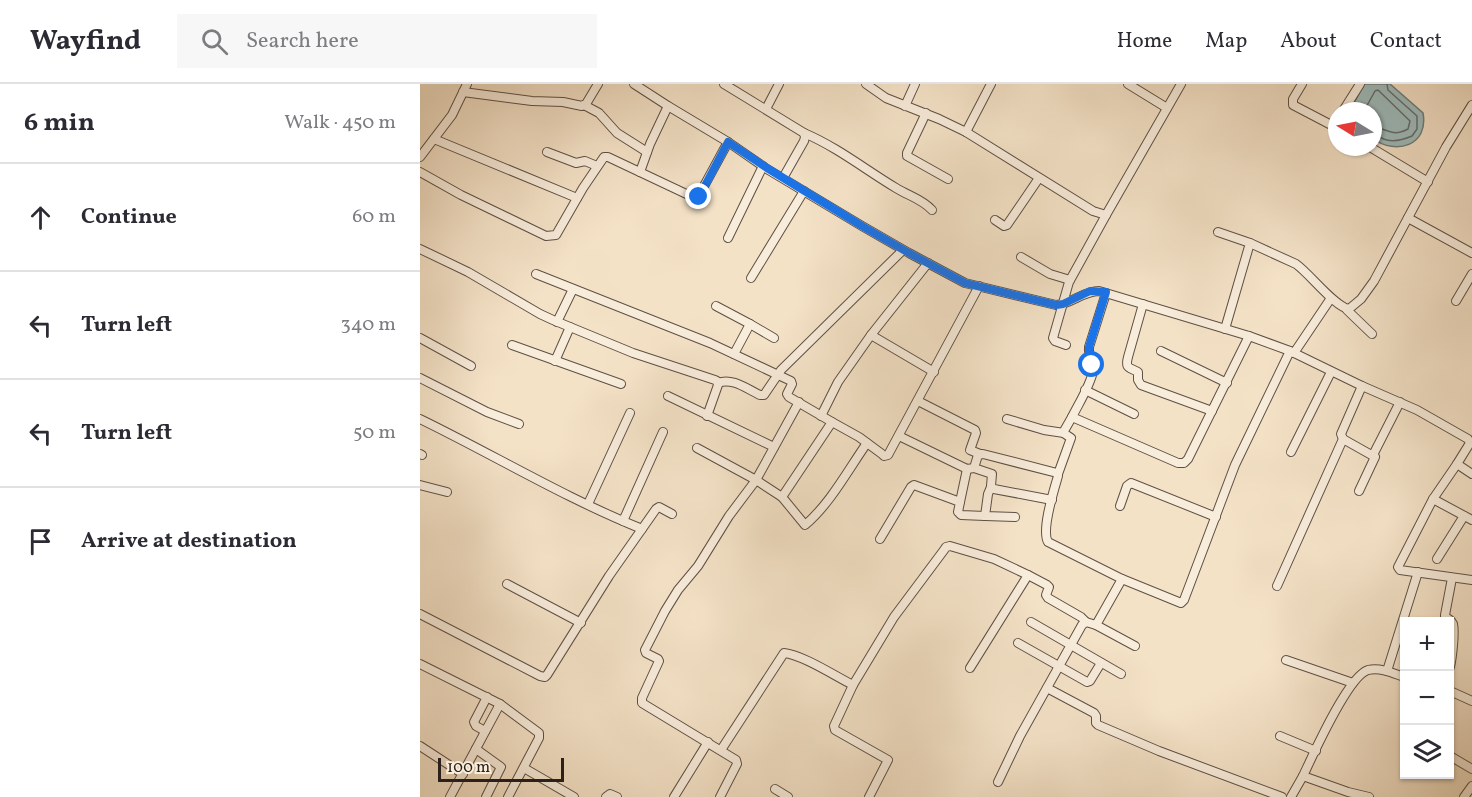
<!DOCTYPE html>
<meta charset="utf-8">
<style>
:root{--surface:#fff;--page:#f7f7f7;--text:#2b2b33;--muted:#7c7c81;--line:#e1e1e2}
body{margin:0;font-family:Vollkorn,serif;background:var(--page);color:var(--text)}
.controls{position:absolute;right:18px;bottom:18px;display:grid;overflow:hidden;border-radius:0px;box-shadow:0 2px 4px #0004}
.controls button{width:54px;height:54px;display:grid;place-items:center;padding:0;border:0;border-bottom:2px solid var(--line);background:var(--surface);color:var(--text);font:30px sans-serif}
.compass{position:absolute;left:908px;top:18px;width:54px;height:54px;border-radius:50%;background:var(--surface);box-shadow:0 2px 4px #0004;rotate:280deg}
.scale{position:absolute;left:18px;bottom:15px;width:126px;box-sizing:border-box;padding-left:6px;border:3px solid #2c201a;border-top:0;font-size:16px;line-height:21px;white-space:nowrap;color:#2c201a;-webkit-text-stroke:4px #f8ecdb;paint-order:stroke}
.stop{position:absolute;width:18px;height:18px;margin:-14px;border:4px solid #1a73e8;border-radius:50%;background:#fff}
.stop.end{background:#1a73e8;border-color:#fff;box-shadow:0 2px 6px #0008}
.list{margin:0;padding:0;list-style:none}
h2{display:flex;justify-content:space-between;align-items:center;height:78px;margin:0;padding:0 24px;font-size:26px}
h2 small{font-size:20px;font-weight:400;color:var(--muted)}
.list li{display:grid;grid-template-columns:39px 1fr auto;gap:18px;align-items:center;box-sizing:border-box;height:108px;padding:0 24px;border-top:2px solid var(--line)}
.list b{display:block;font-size:22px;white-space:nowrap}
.list em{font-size:20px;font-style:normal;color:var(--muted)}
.icon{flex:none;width:33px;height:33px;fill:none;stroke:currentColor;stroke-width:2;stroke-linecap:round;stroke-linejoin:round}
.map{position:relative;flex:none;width:1052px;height:713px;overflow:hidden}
header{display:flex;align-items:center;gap:36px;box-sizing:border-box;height:84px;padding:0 30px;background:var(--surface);border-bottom:2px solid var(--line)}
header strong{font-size:28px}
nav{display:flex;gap:33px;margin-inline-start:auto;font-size:21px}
.search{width:420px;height:54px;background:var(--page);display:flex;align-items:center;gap:15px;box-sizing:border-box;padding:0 21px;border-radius:0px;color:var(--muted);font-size:22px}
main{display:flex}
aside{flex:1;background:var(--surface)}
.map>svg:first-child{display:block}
.water{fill:#9ebcbd;stroke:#707e7c;stroke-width:1.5}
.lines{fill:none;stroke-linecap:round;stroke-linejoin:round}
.shore{stroke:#656e6c;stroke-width:1.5}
.minor-casing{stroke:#5e5045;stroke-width:10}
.minor{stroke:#f8ecdb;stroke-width:8}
.route{stroke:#1a73e8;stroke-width:8}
</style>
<header>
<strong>Wayfind</strong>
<div class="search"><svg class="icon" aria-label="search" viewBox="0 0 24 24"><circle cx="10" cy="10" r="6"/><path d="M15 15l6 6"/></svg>Search here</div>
<nav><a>Home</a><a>Map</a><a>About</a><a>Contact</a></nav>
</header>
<main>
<aside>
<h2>6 min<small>Walk · 450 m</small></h2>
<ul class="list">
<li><svg class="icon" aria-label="ahead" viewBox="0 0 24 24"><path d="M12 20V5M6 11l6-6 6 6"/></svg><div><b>Continue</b></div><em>60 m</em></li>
<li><svg class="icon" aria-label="left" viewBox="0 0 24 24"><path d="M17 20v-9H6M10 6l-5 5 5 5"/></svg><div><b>Turn left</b></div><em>340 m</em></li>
<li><svg class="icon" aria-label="left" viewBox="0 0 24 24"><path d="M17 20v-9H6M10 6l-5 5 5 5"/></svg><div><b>Turn left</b></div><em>50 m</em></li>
<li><svg class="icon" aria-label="arrive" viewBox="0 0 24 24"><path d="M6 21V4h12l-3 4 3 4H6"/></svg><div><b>Arrive at destination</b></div></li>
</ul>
</aside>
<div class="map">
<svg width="1052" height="713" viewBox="0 0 1052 713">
<rect width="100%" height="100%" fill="#f4e2c7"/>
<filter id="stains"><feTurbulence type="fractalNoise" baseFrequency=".00333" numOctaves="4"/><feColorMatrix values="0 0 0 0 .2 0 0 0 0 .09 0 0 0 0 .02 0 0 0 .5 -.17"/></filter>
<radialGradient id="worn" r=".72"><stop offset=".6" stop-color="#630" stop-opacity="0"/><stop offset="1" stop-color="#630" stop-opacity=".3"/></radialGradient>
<path class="water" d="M944,0h26l33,29c6,33 -27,42 -50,26v-28h-23z"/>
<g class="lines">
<g class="shore">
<path d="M944,27l11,-20 3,-1 32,31 -2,8c-17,9 -20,-1 -35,-2"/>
<path d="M953,51c6,1 9,4 14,5 8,2 18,-1 25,-4l5,-7v-13l-29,-26 -1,-6"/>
</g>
<defs>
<g id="minor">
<path d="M214,0l34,22 60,36 39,27 95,57 47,27 56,30 91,22c15,-1 27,-14 43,-14l150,45 41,15 72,35 55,24 51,29 2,4 -13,21 15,10"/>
<path d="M304,0l80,49 1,4 -1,4 -21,37"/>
<path d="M446,0l20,14 53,21 27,13 127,79 13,4 -37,67 -16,56 2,3 11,4"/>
<path d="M708,0l39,24"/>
<path d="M882,0l-9,15v6l44,23"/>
<path d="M43,8l69,9 31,1 19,4 4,-2 12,-20"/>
<path d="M164,21l15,8 18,20 30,19"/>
<path d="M485,22l10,-22"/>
<path d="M346,25l13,-25"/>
<path d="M923,27l17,-27"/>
<path d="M506,29l-19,40v3l41,23"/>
<path d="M546,48l25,-48"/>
<path d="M384,49c33,14 62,37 92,55 13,8 26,11 36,22"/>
<path d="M14,55l143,59"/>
<path d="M950,63l58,35"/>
<path d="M127,68l29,11 9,-2 12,5"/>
<path d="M0,73l32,-42 15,-31"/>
<path d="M0,88l41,23 85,41 10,-1 27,-47 21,-31h4l89,42 31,-57"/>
<path d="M220,88l10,-28 18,-38"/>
<path d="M686,131l75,-131"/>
<path d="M988,134l64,35"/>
<path d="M575,136l9,6 3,-1 32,-47"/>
<path d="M798,148l32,11 -25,86"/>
<path d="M308,154l35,-72"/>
<path d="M830,159l46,21c14,10 39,43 53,45l12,-10 13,-18 72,-134 26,-42"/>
<path d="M0,165l48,23 72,42 13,6 80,33 82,27 2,1 1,4 -11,31"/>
<path d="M601,173l29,17 20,6"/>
<path d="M116,190l174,69 81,38 1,3 -5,10 2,3 43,25 -50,75"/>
<path d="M331,194l53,-87"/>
<path d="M686,209l-17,54c-1,9 5,16 4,24 -2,13 -15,34 -21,46l106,46h6l4,-4 61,-123"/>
<path d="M1036,217l16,-27"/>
<path d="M723,220l-15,53c-3,12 1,10 10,15v8l3,5 71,26"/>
<path d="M296,222l34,18 -16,30"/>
<path d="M927,226l25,24"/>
<path d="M137,238l16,-33"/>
<path d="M330,240l24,14"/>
<path d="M451,251l57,-72"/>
<path d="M0,254l51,28"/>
<path d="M92,261l109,39"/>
<path d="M741,267l66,32"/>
<path d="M874,269l37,-55"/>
<path d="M135,277l15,-34"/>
<path d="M0,294l67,34 32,12"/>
<path d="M298,299c14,-6 29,6 42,12h4l17,-25 122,-120"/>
<path d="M665,306l49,24"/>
<path d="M248,312l106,51"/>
<path d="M498,317l57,29 1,3 -6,17 10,4"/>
<path d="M401,332l17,-34 33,-47 63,37"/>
<path d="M0,335c74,36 145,79 222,110"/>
<path d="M587,335l37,11 20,3"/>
<path d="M412,338l27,15 23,17 2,2 4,-1 91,-169"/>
<path d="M479,352l68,33 7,-1 4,-13 5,-1 74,19 1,3c-4,14 -17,54 -10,66l74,37 59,24 3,-3 51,-135 55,-114"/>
<path d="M277,364l59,32 43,-78"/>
<path d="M871,368l40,-80"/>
<path d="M0,370l2,1"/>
<path d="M953,371l27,-53"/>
<path d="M554,384l18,6 -1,12 3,3 58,11"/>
<path d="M638,390l13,-36 -6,-4 -1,-3 8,-14"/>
<path d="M0,401l27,7"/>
<path d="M571,403l-3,7 -3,22 30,1"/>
<path d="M939,407l16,-34 -32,-18 -2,-5 21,-48"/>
<path d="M1013,415l24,-35"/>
<path d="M540,418l7,-33"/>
<path d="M168,420l42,-91"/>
<path d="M700,422l7,-20 4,-3 85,34"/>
<path d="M1052,436l-39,-21 -35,68 2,3 72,10"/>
<path d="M203,437l40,-89"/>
<path d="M460,455l31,-52 3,-2 46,17 -2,10 3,3 24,1"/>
<path d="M1017,475l27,-43"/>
<path d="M608,491l19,10 2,2 -3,8 2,3 33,19 5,5"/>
<path d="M87,500l74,39"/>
<path d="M857,502l66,-147"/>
<path d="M0,530l120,62 5,1 2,-2 62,-99 47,-67 3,-2 13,7"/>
<path d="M611,538l90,52"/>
<path d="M676,541l39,21"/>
<path d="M598,559l69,39 3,-1 11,-18"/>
<path d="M866,576l67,23"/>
<path d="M0,580l80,40 39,29v5l-31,59"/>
<path d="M1030,583c2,-9 5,-34 3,-43 -2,-4 -4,-5 -8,-7v-2l7,-37"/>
<path d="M967,587l31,-99"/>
<path d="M433,601l-19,41 1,4 53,30 -19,37"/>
<path d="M627,604l47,25 2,3v7l2,2 61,26 123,46"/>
<path d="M1030,607l22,10"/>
<path d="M65,647l-9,-5 -2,-4 13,-25"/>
<path d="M860,652l36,15"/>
<path d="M0,662l43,28"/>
<path d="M56,665l25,18 -15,30"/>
<path d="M301,666l63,-97c19,2 51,23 69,32l41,-68 50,-67 2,-3 4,-1 44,13 34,16 -58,93"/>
<path d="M1030,672l22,13"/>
<path d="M104,684l50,29"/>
<path d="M883,692c10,-21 45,-100 65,-106 12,-3 25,3 36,7"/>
<path d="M578,698l22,-46 62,-111 4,-3 10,3 26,-46"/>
<path d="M355,705l13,8"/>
<path d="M30,713l50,-93"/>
<path d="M186,713l4,-3 7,3"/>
<path d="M254,713l34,-55"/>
<path d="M300,713l17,-33 -1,-4 -94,-57v-5l17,-37 -1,-2 -12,-6 -1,-3 20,-39 13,-21 20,-24 31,-50 27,-36 26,17 23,28c25,-21 43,-55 62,-82"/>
<path d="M871,713l12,-21 45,16 21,5"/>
<path d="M1044,713l8,-11"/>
</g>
</defs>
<use href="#minor" class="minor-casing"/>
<use href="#minor" class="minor"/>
</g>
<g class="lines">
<path class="route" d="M279,113l29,-55 39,26 95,58 47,27 56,30 91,22 7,-1 27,-13 16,1 -17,55v8l3,10"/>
</g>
<rect width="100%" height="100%" filter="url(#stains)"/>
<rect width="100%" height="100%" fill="url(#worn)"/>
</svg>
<div class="controls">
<button>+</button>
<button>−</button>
<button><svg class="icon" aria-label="layers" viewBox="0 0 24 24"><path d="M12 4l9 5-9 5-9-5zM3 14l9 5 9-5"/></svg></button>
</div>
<svg class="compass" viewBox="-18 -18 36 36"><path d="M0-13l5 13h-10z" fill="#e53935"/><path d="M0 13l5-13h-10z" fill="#7c7c81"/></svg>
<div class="scale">100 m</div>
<div class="stop" style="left:672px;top:281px"></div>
<div class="stop end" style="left:279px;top:113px"></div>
</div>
</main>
